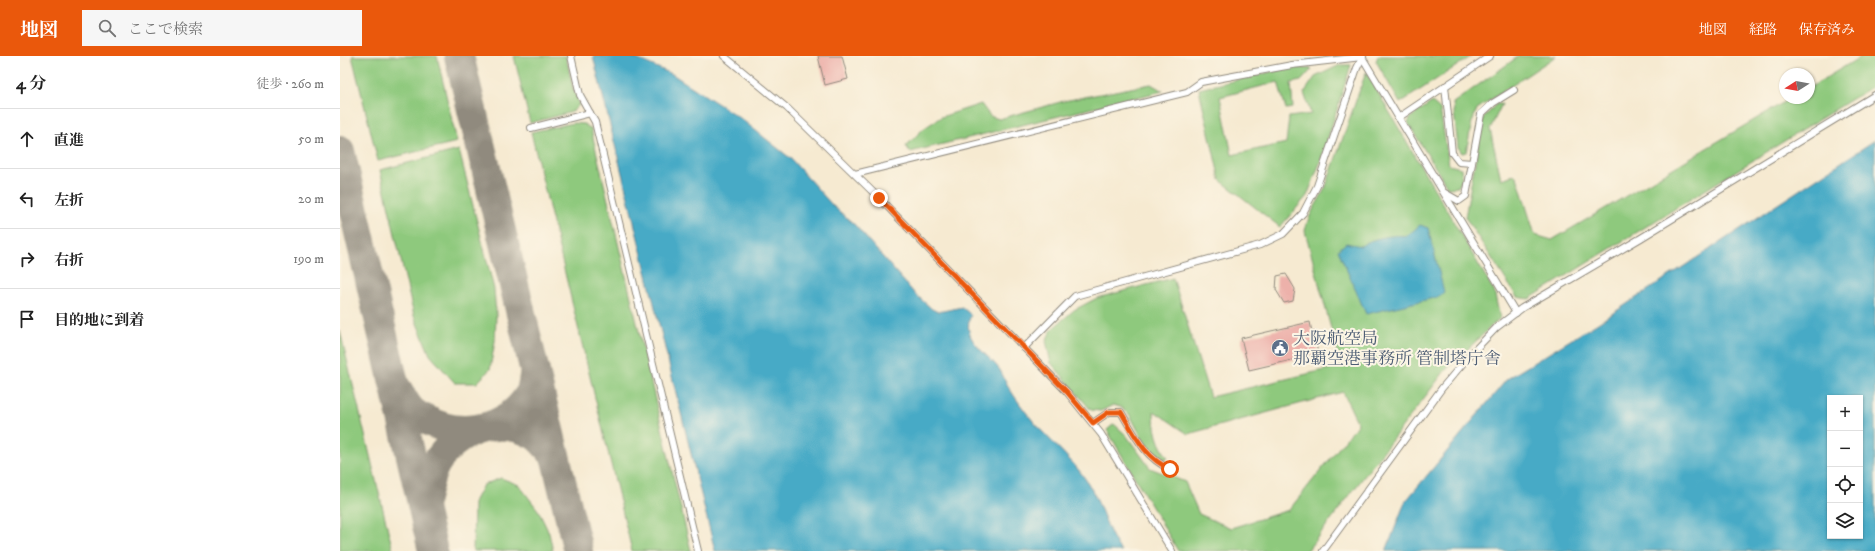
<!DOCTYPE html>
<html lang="ja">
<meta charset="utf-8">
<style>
:root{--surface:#fff;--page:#f6f6f6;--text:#222;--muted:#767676;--line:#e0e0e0;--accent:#ea580c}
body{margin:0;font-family:"IM FELL DW Pica","Noto Serif JP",serif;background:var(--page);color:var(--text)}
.controls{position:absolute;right:12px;bottom:12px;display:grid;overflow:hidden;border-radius:0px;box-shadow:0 1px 3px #0004}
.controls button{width:36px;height:36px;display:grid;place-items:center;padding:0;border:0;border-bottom:1px solid var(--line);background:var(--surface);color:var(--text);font:20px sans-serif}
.compass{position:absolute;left:1439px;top:12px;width:36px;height:36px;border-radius:50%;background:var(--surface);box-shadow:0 1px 3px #0004;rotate:259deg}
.stop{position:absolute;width:12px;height:12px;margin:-9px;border:3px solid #ea580c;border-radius:50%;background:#fff}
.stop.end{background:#ea580c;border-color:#fff;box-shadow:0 1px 4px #0008}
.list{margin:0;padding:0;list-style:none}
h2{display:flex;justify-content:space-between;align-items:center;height:52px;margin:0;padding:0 16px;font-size:17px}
h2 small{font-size:13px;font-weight:400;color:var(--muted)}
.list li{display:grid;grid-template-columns:26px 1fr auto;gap:12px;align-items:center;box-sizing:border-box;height:60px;padding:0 16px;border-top:1px solid var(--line)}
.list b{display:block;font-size:15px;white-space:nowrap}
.list em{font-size:13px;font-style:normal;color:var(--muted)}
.icon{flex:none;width:22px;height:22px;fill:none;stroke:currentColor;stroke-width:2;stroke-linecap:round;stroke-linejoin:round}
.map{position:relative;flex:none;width:1535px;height:495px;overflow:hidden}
header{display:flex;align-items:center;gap:24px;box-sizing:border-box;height:56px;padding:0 20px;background:var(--accent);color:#fff}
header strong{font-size:19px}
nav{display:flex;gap:22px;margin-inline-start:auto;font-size:14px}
.search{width:280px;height:36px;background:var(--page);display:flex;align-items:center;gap:10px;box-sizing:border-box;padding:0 14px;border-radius:0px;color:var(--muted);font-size:15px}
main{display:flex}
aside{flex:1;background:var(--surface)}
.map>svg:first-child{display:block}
.green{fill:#8ec97d;stroke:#5c7a54}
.water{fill:#47aac6;stroke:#396a78;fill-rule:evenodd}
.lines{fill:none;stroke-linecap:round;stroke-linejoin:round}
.taxiway{stroke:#908a7e;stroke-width:30}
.building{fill:#edb1aa}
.service-casing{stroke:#908a7e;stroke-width:8}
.service{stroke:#fff;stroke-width:6}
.route{stroke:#ea580c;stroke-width:5}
.labels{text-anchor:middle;stroke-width:4;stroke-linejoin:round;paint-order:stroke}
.service-label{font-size:17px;fill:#4e5e75;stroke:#fcf5e5;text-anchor:start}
</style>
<header>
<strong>地図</strong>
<div class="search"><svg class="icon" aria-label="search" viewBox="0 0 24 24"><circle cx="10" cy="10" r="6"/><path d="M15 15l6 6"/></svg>ここで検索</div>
<nav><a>地図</a><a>経路</a><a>保存済み</a></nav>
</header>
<main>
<aside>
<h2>4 分<small>徒歩 · 260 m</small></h2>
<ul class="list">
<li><svg class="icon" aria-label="ahead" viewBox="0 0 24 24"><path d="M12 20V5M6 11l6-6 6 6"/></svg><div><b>直進</b></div><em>50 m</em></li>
<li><svg class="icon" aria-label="left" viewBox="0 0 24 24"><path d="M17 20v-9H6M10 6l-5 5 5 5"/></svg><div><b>左折</b></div><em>20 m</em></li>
<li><svg class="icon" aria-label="right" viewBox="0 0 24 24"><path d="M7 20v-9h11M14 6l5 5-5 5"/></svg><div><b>右折</b></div><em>190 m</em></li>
<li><svg class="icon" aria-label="arrive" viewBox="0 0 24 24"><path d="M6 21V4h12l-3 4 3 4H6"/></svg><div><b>目的地に到着</b></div></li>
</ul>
</aside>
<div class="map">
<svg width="1535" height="495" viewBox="0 0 1535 495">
<rect width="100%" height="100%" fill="#fcf5e5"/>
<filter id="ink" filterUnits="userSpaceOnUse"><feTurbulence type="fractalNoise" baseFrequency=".025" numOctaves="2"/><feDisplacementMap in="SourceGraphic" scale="8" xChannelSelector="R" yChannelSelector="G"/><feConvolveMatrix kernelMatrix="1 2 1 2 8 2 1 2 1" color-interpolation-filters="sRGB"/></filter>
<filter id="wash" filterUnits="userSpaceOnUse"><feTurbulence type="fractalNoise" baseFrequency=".012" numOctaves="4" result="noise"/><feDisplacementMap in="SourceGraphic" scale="16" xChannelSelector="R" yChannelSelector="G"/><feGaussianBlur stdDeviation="0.9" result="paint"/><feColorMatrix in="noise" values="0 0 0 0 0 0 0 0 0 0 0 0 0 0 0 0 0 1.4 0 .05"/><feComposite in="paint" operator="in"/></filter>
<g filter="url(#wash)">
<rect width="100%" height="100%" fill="#f6ead1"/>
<g class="green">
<path d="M12,0h85l20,86 -79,19z"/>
<path d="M174,0h52l7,33 5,10 1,6 -7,7 -42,11z"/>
<path d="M1038,0h94l-72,47 -24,-42z"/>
<path d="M1179,0h37l-79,53 -5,13 -6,30 -4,1 -4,-6 -5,-44z"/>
<path d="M1522,0h13v29l-346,214 -12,-2 -52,-80 18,-98 13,-15h6l-12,25 11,50 13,-4 3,2 18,58 17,5 239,-142h18v-10z"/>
<path d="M1000,9h11l-31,98 -13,33 -27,31 -60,-47 -21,-91 92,-22 21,2 -11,12 -10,2 2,25 -7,1 -8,-27 -58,15 12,58 54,-12 3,-26 22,-3 -7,-21 11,-16z"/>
<path d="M1026,16l128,219 6,27 -56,54 -137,179h-129l-71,-121 7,-6 12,11 24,33 35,14 14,32 32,14 58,-18 69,-86 -15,-32 -155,42 -34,-23c0,18 3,32 14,47l-8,2 -9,-9 -10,-15 -11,-21 -10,-8 -7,-2 -12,6 -10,-1 -40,-47 -5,-22 6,-12 22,-19 23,-12 76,-20 37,119 131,-31 -36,-135c3,-17 14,-29 21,-45z"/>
<path d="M811,28l12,7 -253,61 -4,-6 17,-17 18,-12 40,-13 9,12 9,3 65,-18z"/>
<path d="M1092,46l8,7 9,56 12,3 1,12 -4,7 -10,1 -40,-65 3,-6z"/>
<path d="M233,67l11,1 7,5 100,422h-59l-101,-419z"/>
<path d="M119,94l35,139 2,26 -1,26 -5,28 -13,14h-22l-25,-28 -16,-39 -34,-146z"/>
<path d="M0,275l53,220h-53z"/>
<path d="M161,422l18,7 19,25 11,23 4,18h-80l1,-49 9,-17z"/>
</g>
<g class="water">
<path d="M253,0h37l42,18 68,44 50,40 43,48 22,19 59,68 18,16 6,3 24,-5 9,8c-11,25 16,37 29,55 3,5 5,11 8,16 7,12 16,24 25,35 19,23 45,42 59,69 11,20 16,43 29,61h-406z"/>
<path d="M1535,84v411h-489l19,-49 102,-123 91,-56zM1490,342h30v138h-30z"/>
<path d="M1080,169l8,3 16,64 -6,5 -72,17 -28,-64 8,-7 15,3c10,-8 34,-12 46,-10z"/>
</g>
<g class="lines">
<g class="taxiway">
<path d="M119,0l119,495"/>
<path d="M0,95l93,400"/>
<path d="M57,333c5,7 9,17 15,22 4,4 9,6 13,8 36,21 82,11 104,-24 4,-6 4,-17 6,-24"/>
<path d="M83,450c4,-13 6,-30 12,-41 20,-34 63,-50 98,-31 8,4 16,15 22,22"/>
</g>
</g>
<g id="blocks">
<g class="building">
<path d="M478,0h24l6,23 -23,6z"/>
<path d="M946,218l9,15 -2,12 -9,2 -8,-13 1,-14z"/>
<path d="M970,266l2,10 4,-1 3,11 -3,1 2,11 -69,16 -8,-32z"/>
</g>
</g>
</g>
<g filter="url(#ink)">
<use href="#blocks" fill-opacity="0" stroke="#908a7e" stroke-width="1"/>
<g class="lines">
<defs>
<g id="service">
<path d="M231,0l9,39 15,27 103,429"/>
<path d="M384,0l63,52 92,90 188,194 34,42 71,117"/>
<path d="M1105,30l7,67 7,9 13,1"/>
<path d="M1058,62l92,-62"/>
<path d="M191,72l59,-15"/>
<path d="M515,118l332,-82 14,-10 91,-17 70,-8 154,256"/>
<path d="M1105,137l14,8 7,-5 15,-82 12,-11 21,-13"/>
<path d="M684,292l51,-52 185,-51 23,-11 20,-21 14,-27 40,-118 6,-12"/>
<path d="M753,367l16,-11h12c14,23 23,45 49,57"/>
<path d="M983,495l119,-163 28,-33 27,-28 25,-19 119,-70 234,-143"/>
</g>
</defs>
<use href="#service" class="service-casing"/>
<use href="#service" class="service"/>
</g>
</g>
<g class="lines" filter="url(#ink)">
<path class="route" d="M539,142l188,194 26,31 16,-11h12c14,23 23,45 49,57"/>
</g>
<defs>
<symbol id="civic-disc" viewBox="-11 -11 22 22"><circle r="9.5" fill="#5c6f8a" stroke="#fcf5e5"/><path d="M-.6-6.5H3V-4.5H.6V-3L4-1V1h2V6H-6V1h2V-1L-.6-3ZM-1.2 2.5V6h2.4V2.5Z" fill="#fff"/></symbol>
</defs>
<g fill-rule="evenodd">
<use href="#civic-disc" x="930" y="282" width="20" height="20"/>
</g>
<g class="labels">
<g class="service-label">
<text x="953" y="288">大阪航空局<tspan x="953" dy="20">那覇空港事務所 管制塔庁舎</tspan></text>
</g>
</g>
</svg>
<div class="controls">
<button>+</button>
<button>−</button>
<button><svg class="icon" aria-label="locate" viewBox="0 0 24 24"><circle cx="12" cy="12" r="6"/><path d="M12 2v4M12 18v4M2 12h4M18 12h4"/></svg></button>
<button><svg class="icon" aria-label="layers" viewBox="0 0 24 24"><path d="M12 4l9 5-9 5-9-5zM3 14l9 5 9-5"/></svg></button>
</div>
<svg class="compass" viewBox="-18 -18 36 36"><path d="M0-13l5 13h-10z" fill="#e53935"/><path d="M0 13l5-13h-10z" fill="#767676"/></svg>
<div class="stop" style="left:830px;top:413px"></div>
<div class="stop end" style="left:539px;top:142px"></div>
</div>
</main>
